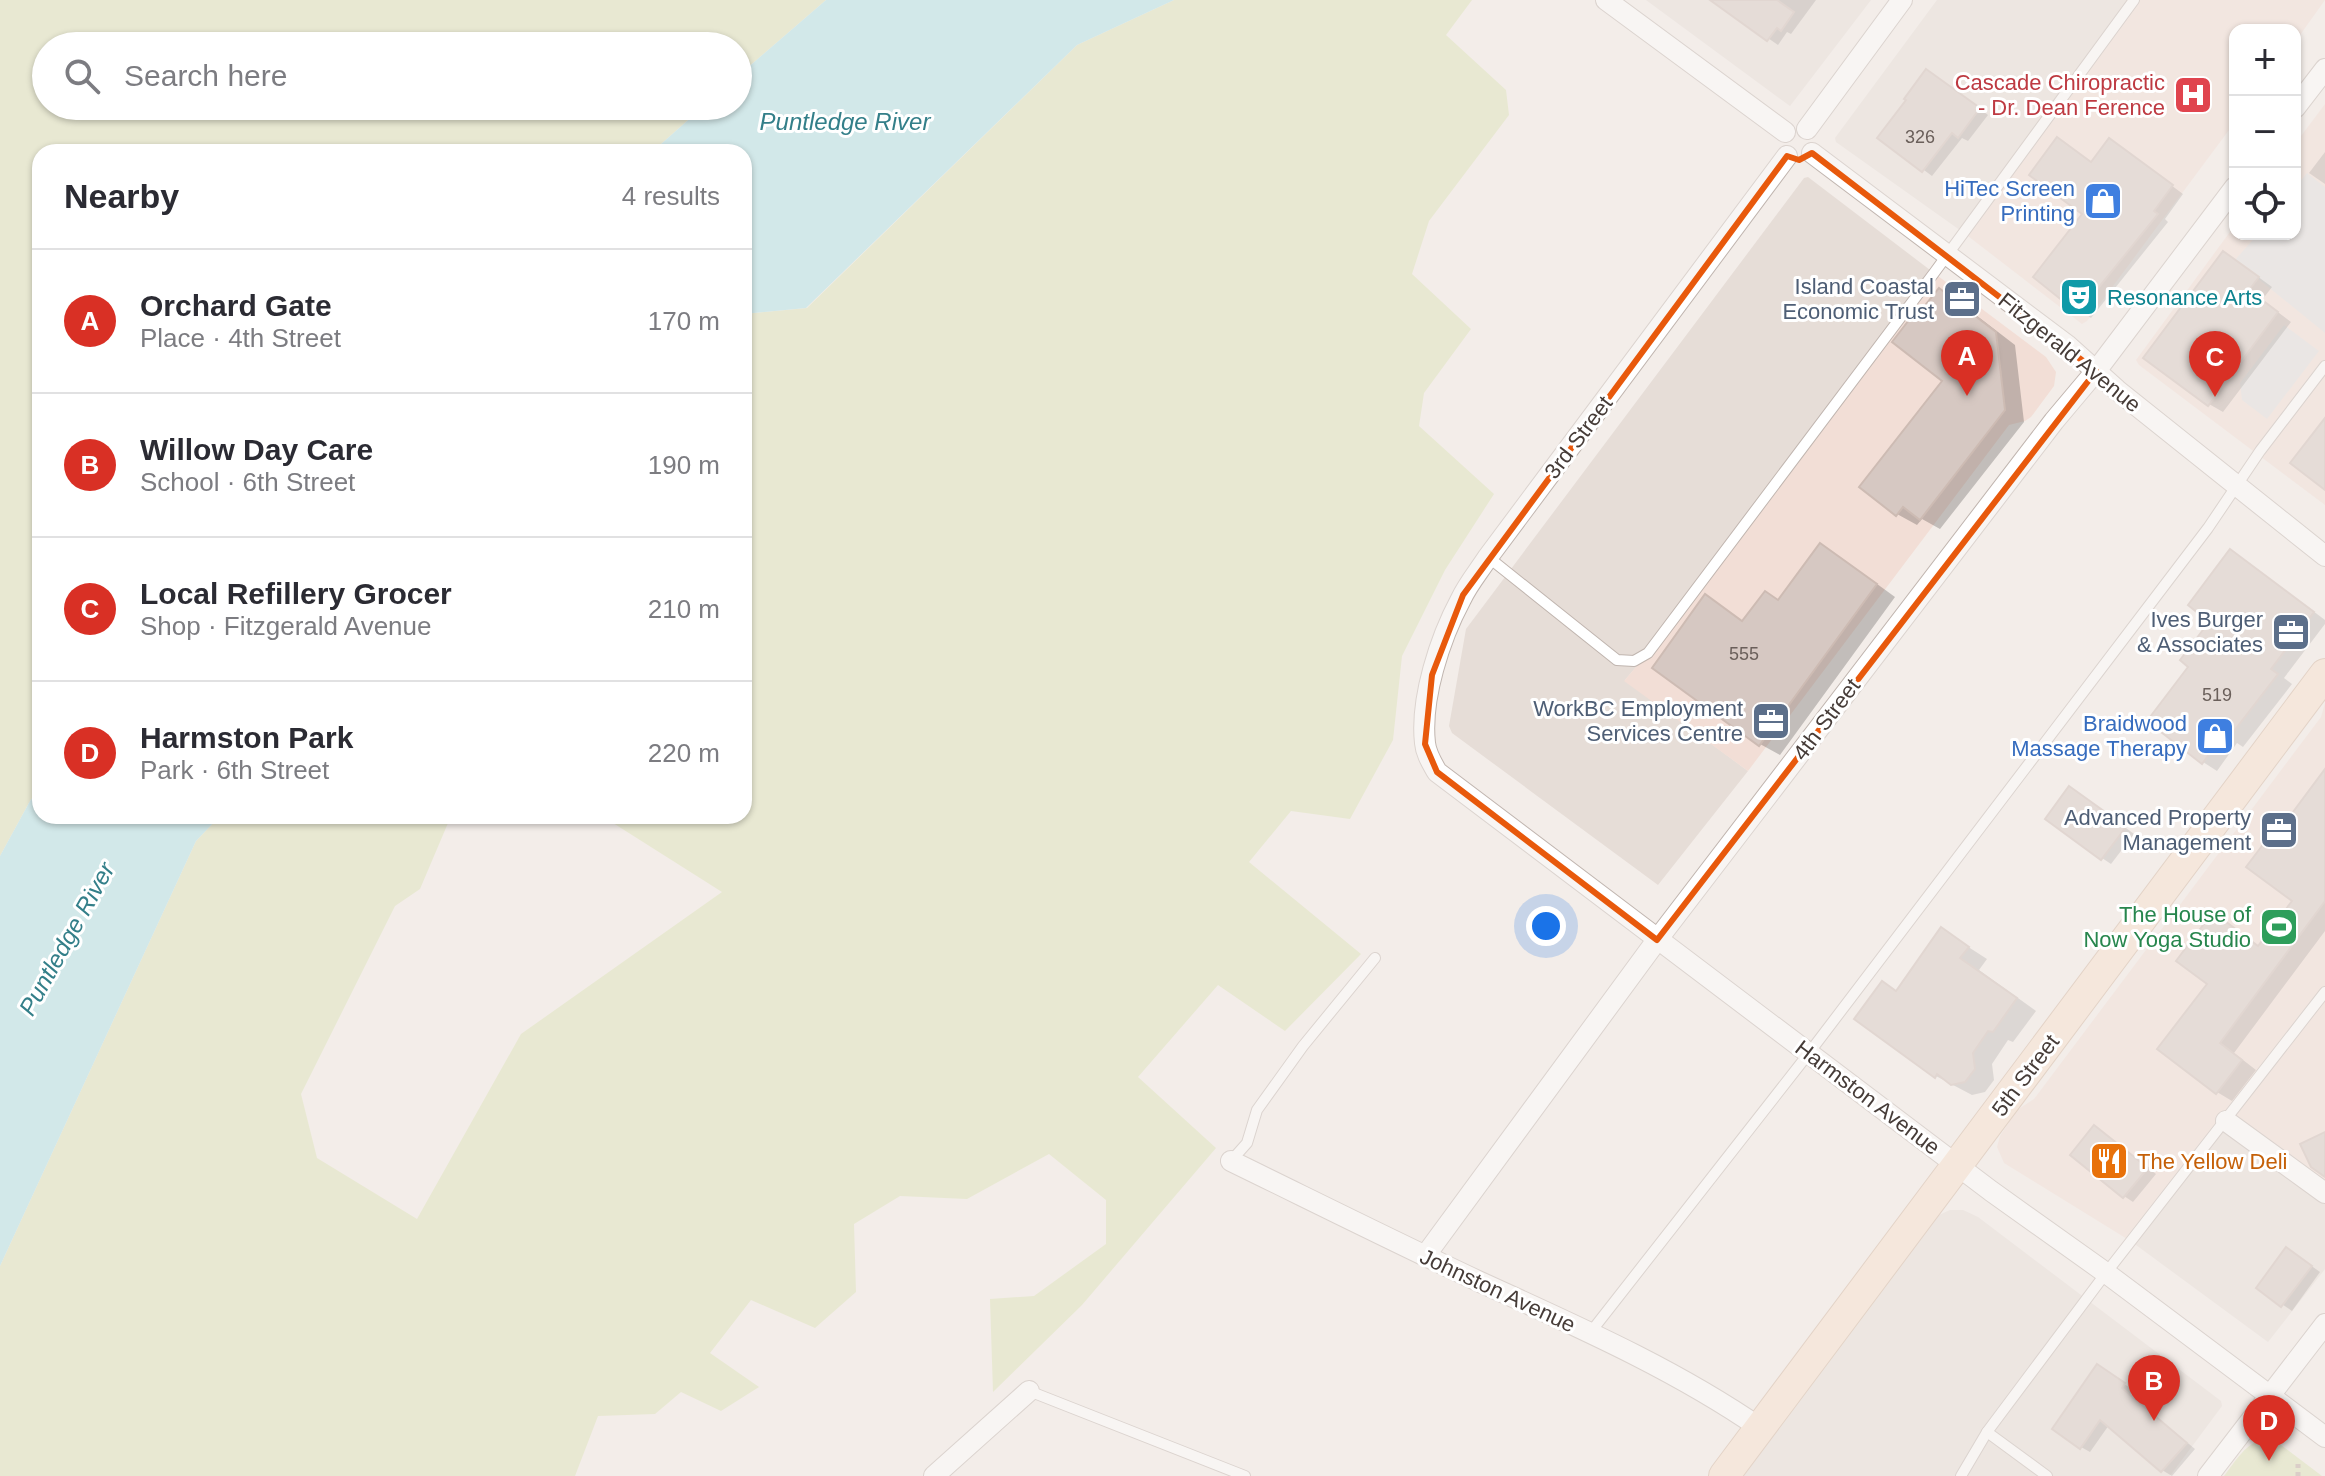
<!DOCTYPE html>
<meta charset="utf-8">
<style>
:root{--surface:#fff;--page:#f2f2f3;--text:#2b2b33;--muted:#7c7c81;--line:#e1e1e2;--accent:#d93025}
body{margin:0;font-family:Arial,sans-serif;background:var(--page);color:var(--text)}
.controls{position:absolute;right:24px;top:24px;display:grid;overflow:hidden;border-radius:16px;box-shadow:0 2px 6px #0004}
.controls button{width:72px;height:72px;display:grid;place-items:center;padding:0;border:0;border-bottom:2px solid var(--line);background:var(--surface);color:var(--text);font:40px sans-serif}
.you{position:absolute;left:1546px;top:926px;width:28px;height:28px;margin:-20px;border:6px solid #fff;border-radius:50%;background:#1a73e8;box-shadow:0 0 0 12px #1a73e833}
.badge{display:grid;place-items:center;width:52px;height:52px;border-radius:50%;background:var(--accent);color:#fff;font-size:26px;font-weight:700}
.pin{position:absolute;translate:-50% -66px;filter:drop-shadow(0 2px 4px #0008)}
.pin::after{content:'';position:absolute;top:42px;width:28px;height:24px;background:inherit;clip-path:polygon(0 0,100% 0,50% 100%)}
.list{margin:0;padding:0;list-style:none}
h2{display:flex;justify-content:space-between;align-items:center;height:104px;margin:0;padding:0 32px;font-size:34px}
h2 small{font-size:26px;font-weight:400;color:var(--muted)}
.list li{display:grid;grid-template-columns:52px 1fr auto;gap:24px;align-items:center;box-sizing:border-box;height:144px;padding:0 32px;border-top:2px solid var(--line)}
.list b{display:block;font-size:30px;white-space:nowrap}
.list p{margin:0;font-size:26px;white-space:nowrap;color:var(--muted)}
.list em{font-size:26px;font-style:normal;color:var(--muted)}
.icon{flex:none;width:44px;height:44px;fill:none;stroke:currentColor;stroke-width:2;stroke-linecap:round;stroke-linejoin:round}
.map{position:relative;flex:none;width:2325px;height:1476px;overflow:hidden}
.search{position:absolute;background:var(--surface);box-shadow:0 2px 6px #0004;left:32px;top:32px;width:720px;height:88px;display:flex;align-items:center;gap:20px;box-sizing:border-box;padding:0 28px;border-radius:44px;color:var(--muted);font-size:30px}
.panel{position:absolute;background:var(--surface);box-shadow:0 2px 6px #0004;left:32px;top:144px;width:720px;height:680px;border-radius:24px}
.map>svg:first-child{display:block}
.residential{fill:#e6ddd7}
.commercial{fill:#f2ded6}
.green{fill:#dce3b5}
.parking{fill:#e1dedd}
.water{fill:#abe3e9}
.shadow{fill:#0003}
.building{fill:#d6c8c2;stroke:#cdbbb3;stroke-width:2}
.lines{fill:none;stroke-linecap:round;stroke-linejoin:round}
.lane-casing{stroke:#c0b5af;stroke-width:12}
.street-casing{stroke:#c0b5af;stroke-width:22}
.secondary-casing{stroke:#d1b49e;stroke-width:32}
.path{stroke:#bea99f;stroke-width:5;stroke-dasharray:4 4;stroke-linecap:butt}
.lane{stroke:#fff;stroke-width:10}
.street{stroke:#fff;stroke-width:20}
.secondary{stroke:#f9e1cc;stroke-width:30}
.marked{fill:none;stroke:#e8590c;stroke-width:6;stroke-linejoin:round}
.labels{text-anchor:middle;stroke-width:6;stroke-linejoin:round;paint-order:stroke}
.number-label{font-size:18px;fill:#6a5f5a}
.health-label{font-size:22px;fill:#be3a42;stroke:#fff;text-anchor:end}
.shop-label{font-size:22px;fill:#366cbe;stroke:#fff;text-anchor:end}
.service-label{font-size:22px;fill:#4e5e75;stroke:#fff;text-anchor:end}
.culture-label{font-size:22px;fill:#0d838f;stroke:#fff;text-anchor:start}
.street-label{font-size:22px;fill:#463c38;stroke:#fff}
.leisure-label{font-size:22px;fill:#27864d;stroke:#fff;text-anchor:end}
.food-label{font-size:22px;fill:#c56008;stroke:#fff;text-anchor:start}
.water-label{font-size:24px;font-style:italic;fill:#337f89;stroke:#fff}
</style>
<div class="map">
<svg width="2325" height="1476" viewBox="0 0 2325 1476">
<rect width="100%" height="100%" fill="#f3ede9"/>
<g class="residential">
<path d="M1646,0h225l-81,106z"/>
<path d="M1937,0h197l-170,233 -128,-91 -1,-4z"/>
<path d="M1808,177l126,96 -286,380 -23,27 123,91 -90,114 -206,-152 -3,-7 17,-97 338,-451z"/>
<path d="M2226,1121l99,72v76l-57,73 -136,-100z"/>
<path d="M1950,1210h13l15,7 243,184 1,5 -52,70h-428l195,-260z"/>
</g>
<g class="commercial">
<path d="M2134,0h191l-30,42v-12h-60v92l-148,199 -5,3 -118,-91z"/>
<path d="M2325,104v401l-186,-140 -3,-5 99,-135v9h60v-90z"/>
<path d="M1934,273l112,84 10,15 -2,14 -23,31 -6,4 -16,4 -261,346 -124,-90 24,-28z"/>
<path d="M2325,703v490l-99,-72 -94,121 -128,-79 -7,-16 3,-11 17,-26 17,-11 287,-382z"/>
</g>
<g class="green">
<path d="M0,0h826l-88,76v-30h-692v60h658l-52,46h-612v636l-10,13 -30,55z"/>
<path d="M1174,0h298l-26,35 60,55 3,25 -80,106 -17,53 59,55 -47,64 -5,33 75,68 -49,76 -43,86 -9,84 -43,79 -59,-8 -42,51 112,92 -76,77 -67,-46 -80,92 78,71 -134,157 -89,87 -3,-93 44,-3 72,-52v-44l-57,-46 -82,45 -67,-3 -46,28 2,68 -41,36 -64,-28 -41,53 49,34 -38,24 -40,-19 -26,22 -57,2 -23,60h-575v-210l196,-425 24,-25h231l-31,73 -25,17 -94,188 16,64 100,61 104,-185 201,-142 -120,-76h142v-502l63,-6 270,-263z"/>
<path d="M2265,1439l16,6 41,31h-98c12,-15 21,-33 41,-37z"/>
</g>
<g class="parking">
<path d="M2307,173l18,14v146l-90,-73 23,-26h37v-46z"/>
<path d="M2284,325l35,26 -52,68 -25,-19 -2,-17z"/>
</g>
<g class="water">
<path d="M826,0h348l-97,45 -271,263 -62,6v-162h-92l52,-46h34v-30z"/>
<path d="M40,788v28h180l-24,25 -196,425v-410l30,-55z"/>
</g>
<g class="shadow">
<path d="M1737,0h79l-25,34 -4,-2 -9,13 -49,-34z"/>
<path d="M1936,77l52,38 -20,26 -6,-3 -30,38 -52,-39z"/>
<path d="M2058,139l35,24 28,-15 62,46 -18,25 3,3 -77,96 -56,-41 50,-63z"/>
<path d="M2325,152v32l-16,-11z"/>
<path d="M2238,262l34,25 -10,13 29,22 -68,90 -14,-8z"/>
<path d="M1940,290l19,12 56,43 9,77 -84,107 -18,-10 -5,6 -20,-11 48,-134 -29,-59z"/>
<path d="M1821,546l19,11 55,40 -115,158 -20,-11 -54,-147 38,25 36,-21z"/>
<path d="M2231,551l14,9 80,60v4l-41,54 8,6 -49,63 -6,-4 -20,28 -14,-9 -12,-95 21,-46z"/>
<path d="M2325,773v158l-91,122 22,17 -24,31 -15,-9 -7,-108 19,-60 31,23 35,-47 -7,-78z"/>
<path d="M2079,793l55,41 -23,30 -9,-6z"/>
<path d="M1942,930l45,29 -8,11 57,41 -23,31 -5,-2 -16,24 2,16 -9,12 -13,3 -36,-19 -38,-84z"/>
<path d="M2095,1127l61,47 -23,28 -9,-6z"/>
<path d="M2296,1255l24,17 -28,39 -33,-23z"/>
<path d="M2107,1372l26,18 -3,5 65,54 -23,27 -10,-6 -53,-45 -19,27 -9,-5z"/>
</g>
<g class="building">
<path d="M1710,0h67l17,12 -13,19 -4,-3 -10,13z"/>
<path d="M1926,69l54,39 -22,30 -6,-5 -30,39 -45,-34 29,-38 -2,-1z"/>
<path d="M2057,137l34,25 18,-24 64,47 -19,26 4,3 -80,99 -45,-36 49,-63 -53,-39z"/>
<path d="M2223,251l36,26 -10,13 29,22 -70,94 -65,-48z"/>
<path d="M1939,288l57,44 9,78 -85,110 -17,-13 -7,9 -37,-29 83,-106 -50,-39 20,-26 3,2z"/>
<path d="M2325,418v72l-35,-27z"/>
<path d="M1820,543l57,41 -118,162 -107,-78 53,-74 37,27 23,-30 13,9z"/>
<path d="M2230,549l84,63 -43,57 7,5 -51,66 -5,-4 -20,28 -55,-43 41,-54 -8,-7 29,-38 -21,-17z"/>
<path d="M2325,769v132l-105,142 22,17 -26,34 -59,-45 50,-65 -31,-23 37,-49 45,34 34,-45 -46,-34 38,-50 3,3z"/>
<path d="M2069,786l57,41 -25,33 -56,-41z"/>
<path d="M1941,927l28,20 -9,11 57,40 -24,34 -5,-1 -15,22 2,16 -10,13 -14,3 -14,-11 -2,4 -81,-59 28,-38 14,10z"/>
<path d="M2094,1125l54,43 -25,30 -53,-43z"/>
<path d="M2325,1132v45l-14,-10 -11,-23z"/>
<path d="M2286,1247l26,19 -31,41 -25,-19z"/>
<path d="M2097,1364l28,19 -3,5 65,55 -26,29 -61,-52 -20,29 -28,-20z"/>
</g>
<g class="lines">
<defs>
<g id="lane">
<path d="M1488,557l129,103 17,1 14,-8 286,-380 200,-273"/>
<path d="M1231,1161l16,-18 10,-33 46,-64 72,-88"/>
<path d="M1590,1333l219,-280 399,-525 52,-77 65,-85"/>
<path d="M1029,1391l216,85"/>
<path d="M1987,1432l60,44"/>
<path d="M1961,1476l26,-44 119,-159 219,-281"/>
</g>
<g id="street">
<path d="M1606,0l179,132"/>
<path d="M2295,108l30,-39"/>
<path d="M1807,129l95,-129"/>
<path d="M1812,153l255,192 50,45 208,166"/>
<path d="M1787,156l-299,401c-9,14 -20,27 -27,42 -21,39 -41,100 -36,144 1,11 7,20 12,29l554,419 115,82 219,164"/>
<path d="M2226,1121l99,72"/>
<path d="M1231,1161c82,40 164,81 247,120 96,44 195,87 282,147"/>
<path d="M1425,1256l232,-316 397,-519 42,-50 139,-184"/>
<path d="M934,1476l95,-85"/>
<path d="M2208,1476l117,-152"/>
</g>
<path id="secondary" d="M1724,1476l601,-802"/>
</defs>
<use href="#lane" class="lane-casing"/>
<use href="#street" class="street-casing"/>
<use href="#secondary" class="secondary-casing"/>
<path class="path" d="M2298,1476v-14"/>
<use href="#lane" class="lane"/>
<use href="#street" class="street"/>
<use href="#secondary" class="secondary"/>
</g>
<path d="M0 0H2325V1476H0ZM1812,153l284,218 -439,569 -220,-168 -12,-28 7,-69 31,-80 324,-439 12,4z" fill="#f3ede9" fill-opacity=".55" fill-rule="evenodd"/>
<path class="marked" d="M1812,153l284,218 -439,569 -220,-168 -12,-28 7,-69 31,-80 324,-439 12,4z"/>
<defs>
<symbol id="hospital-square" viewBox="-11 -11 22 22"><rect x="-9" y="-9" width="18" height="18" rx="4" fill="#e0444e" stroke="#fff"/><path d="M-5-5h3v3.5h4V-5h3V5h-3V1.5h-4V5h-3Z" fill="#fff"/></symbol>
<symbol id="shop-square" viewBox="-11 -11 22 22"><rect x="-9" y="-9" width="18" height="18" rx="4" fill="#3f7fe0" stroke="#fff"/><path d="M-5-2.5h2.3a2.7 3.5 0 0 1 5.4 0H5L5.5 6h-11ZM-1.5-2.5h3a1.5 2.3 0 0 0-3 0Z" fill="#fff"/></symbol>
<symbol id="theatre-square" viewBox="-11 -11 22 22"><rect x="-9" y="-9" width="18" height="18" rx="4" fill="#0f9aa8" stroke="#fff"/><path d="M-5-5.5Q0-4 5-5.5V0Q5 5 0 6Q-5 5-5 0ZM-3.3-2.5H-1v1.5H-3.3ZM1-2.5H3.3v1.5H1ZM-2.8 1Q0 5.5 2.8 1Z" fill="#fff"/></symbol>
<symbol id="office-square" viewBox="-11 -11 22 22"><rect x="-9" y="-9" width="18" height="18" rx="4" fill="#5c6f8a" stroke="#fff"/><path d="M-6-3h4V-5.5h4V-3h4V5H-6ZM-1-4.5V-3h2v-1.5ZM-6 0V1H6V0Z" fill="#fff"/></symbol>
<symbol id="stadium-square" viewBox="-11 -11 22 22"><rect x="-9" y="-9" width="18" height="18" rx="4" fill="#2e9e5b" stroke="#fff"/><path d="M0-5a6.5 5 0 1 0 0 10a6.5 5 0 1 0 0-10ZM-3.5-1.8h7v3.6h-7Z" fill="#fff"/></symbol>
<symbol id="restaurant-square" viewBox="-11 -11 22 22"><rect x="-9" y="-9" width="18" height="18" rx="4" fill="#e8710a" stroke="#fff"/><path d="M-5-6h1v4h1v-4h1v4h1v-4h1v5L-1.5 .5V6h-2V.5L-5-1ZM5-6V6H3V1.5H1.5Q1.5-4 5-6Z" fill="#fff"/></symbol>
</defs>
<g fill-rule="evenodd">
<use href="#hospital-square" x="2171" y="73" width="44" height="44"/>
<use href="#shop-square" x="2081" y="179" width="44" height="44"/>
<use href="#theatre-square" x="2057" y="275" width="44" height="44"/>
<use href="#office-square" x="1940" y="277" width="44" height="44"/>
<use href="#office-square" x="2269" y="610" width="44" height="44"/>
<use href="#office-square" x="1749" y="699" width="44" height="44"/>
<use href="#shop-square" x="2193" y="714" width="44" height="44"/>
<use href="#office-square" x="2257" y="808" width="44" height="44"/>
<use href="#stadium-square" x="2257" y="905" width="44" height="44"/>
<use href="#restaurant-square" x="2087" y="1139" width="44" height="44"/>
</g>
<g class="labels">
<g class="number-label">
<text x="1920" y="143">326</text>
<text x="1744" y="660">555</text>
<text x="2217" y="701">519</text>
</g>
<g class="health-label">
<text x="2165" y="90">Cascade Chiropractic<tspan x="2165" dy="25">- Dr. Dean Ference</tspan></text>
</g>
<g class="shop-label">
<text x="2075" y="196">HiTec Screen<tspan x="2075" dy="25">Printing</tspan></text>
<text x="2187" y="731">Braidwood<tspan x="2187" dy="25">Massage Therapy</tspan></text>
</g>
<g class="service-label">
<text x="1934" y="294">Island Coastal<tspan x="1934" dy="25">Economic Trust</tspan></text>
<text x="2263" y="627">Ives Burger<tspan x="2263" dy="25">&amp; Associates</tspan></text>
<text x="1743" y="716">WorkBC Employment<tspan x="1743" dy="25">Services Centre</tspan></text>
<text x="2251" y="825">Advanced Property<tspan x="2251" dy="25">Management</tspan></text>
</g>
<g class="culture-label">
<text x="2107" y="305">Resonance Arts</text>
</g>
<g class="street-label">
<text transform="translate(2070 352) rotate(39)" y="8">Fitzgerald Avenue</text>
<text transform="translate(1578 437) rotate(-53)" y="8">3rd Street</text>
<text transform="translate(1826 719) rotate(-53)" y="8">4th Street</text>
<text transform="translate(2025 1075) rotate(-53)" y="8">5th Street</text>
<text transform="translate(1868 1097) rotate(37)" y="8">Harmston Avenue</text>
<text transform="translate(1498 1290) rotate(25)" y="8">Johnston Avenue</text>
</g>
<g class="leisure-label">
<text x="2251" y="922">The House of<tspan x="2251" dy="25">Now Yoga Studio</tspan></text>
</g>
<g class="food-label">
<text x="2137" y="1169">The Yellow Deli</text>
</g>
<g class="water-label">
<text x="845" y="130">Puntledge River</text>
<text transform="translate(67 939) rotate(-61)" y="8">Puntledge River</text>
</g>
</g>
</svg>
<div class="controls">
<button>+</button>
<button>−</button>
<button><svg class="icon" aria-label="locate" viewBox="0 0 24 24"><circle cx="12" cy="12" r="6"/><path d="M12 2v4M12 18v4M2 12h4M18 12h4"/></svg></button>
</div>
<div class="you"></div>
<div class="pin badge" style="left:1967px;top:396px">A</div>
<div class="pin badge" style="left:2154px;top:1421px">B</div>
<div class="pin badge" style="left:2215px;top:397px">C</div>
<div class="pin badge" style="left:2269px;top:1461px">D</div>
<div class="search"><svg class="icon" aria-label="search" viewBox="0 0 24 24"><circle cx="10" cy="10" r="6"/><path d="M15 15l6 6"/></svg>Search here</div>
<section class="panel">
<h2>Nearby<small>4 results</small></h2>
<ul class="list">
<li><span class="badge">A</span><div><b>Orchard Gate</b><p>Place · 4th Street</p></div><em>170 m</em></li>
<li><span class="badge">B</span><div><b>Willow Day Care</b><p>School · 6th Street</p></div><em>190 m</em></li>
<li><span class="badge">C</span><div><b>Local Refillery Grocer</b><p>Shop · Fitzgerald Avenue</p></div><em>210 m</em></li>
<li><span class="badge">D</span><div><b>Harmston Park</b><p>Park · 6th Street</p></div><em>220 m</em></li>
</ul>
</section>
</div>
